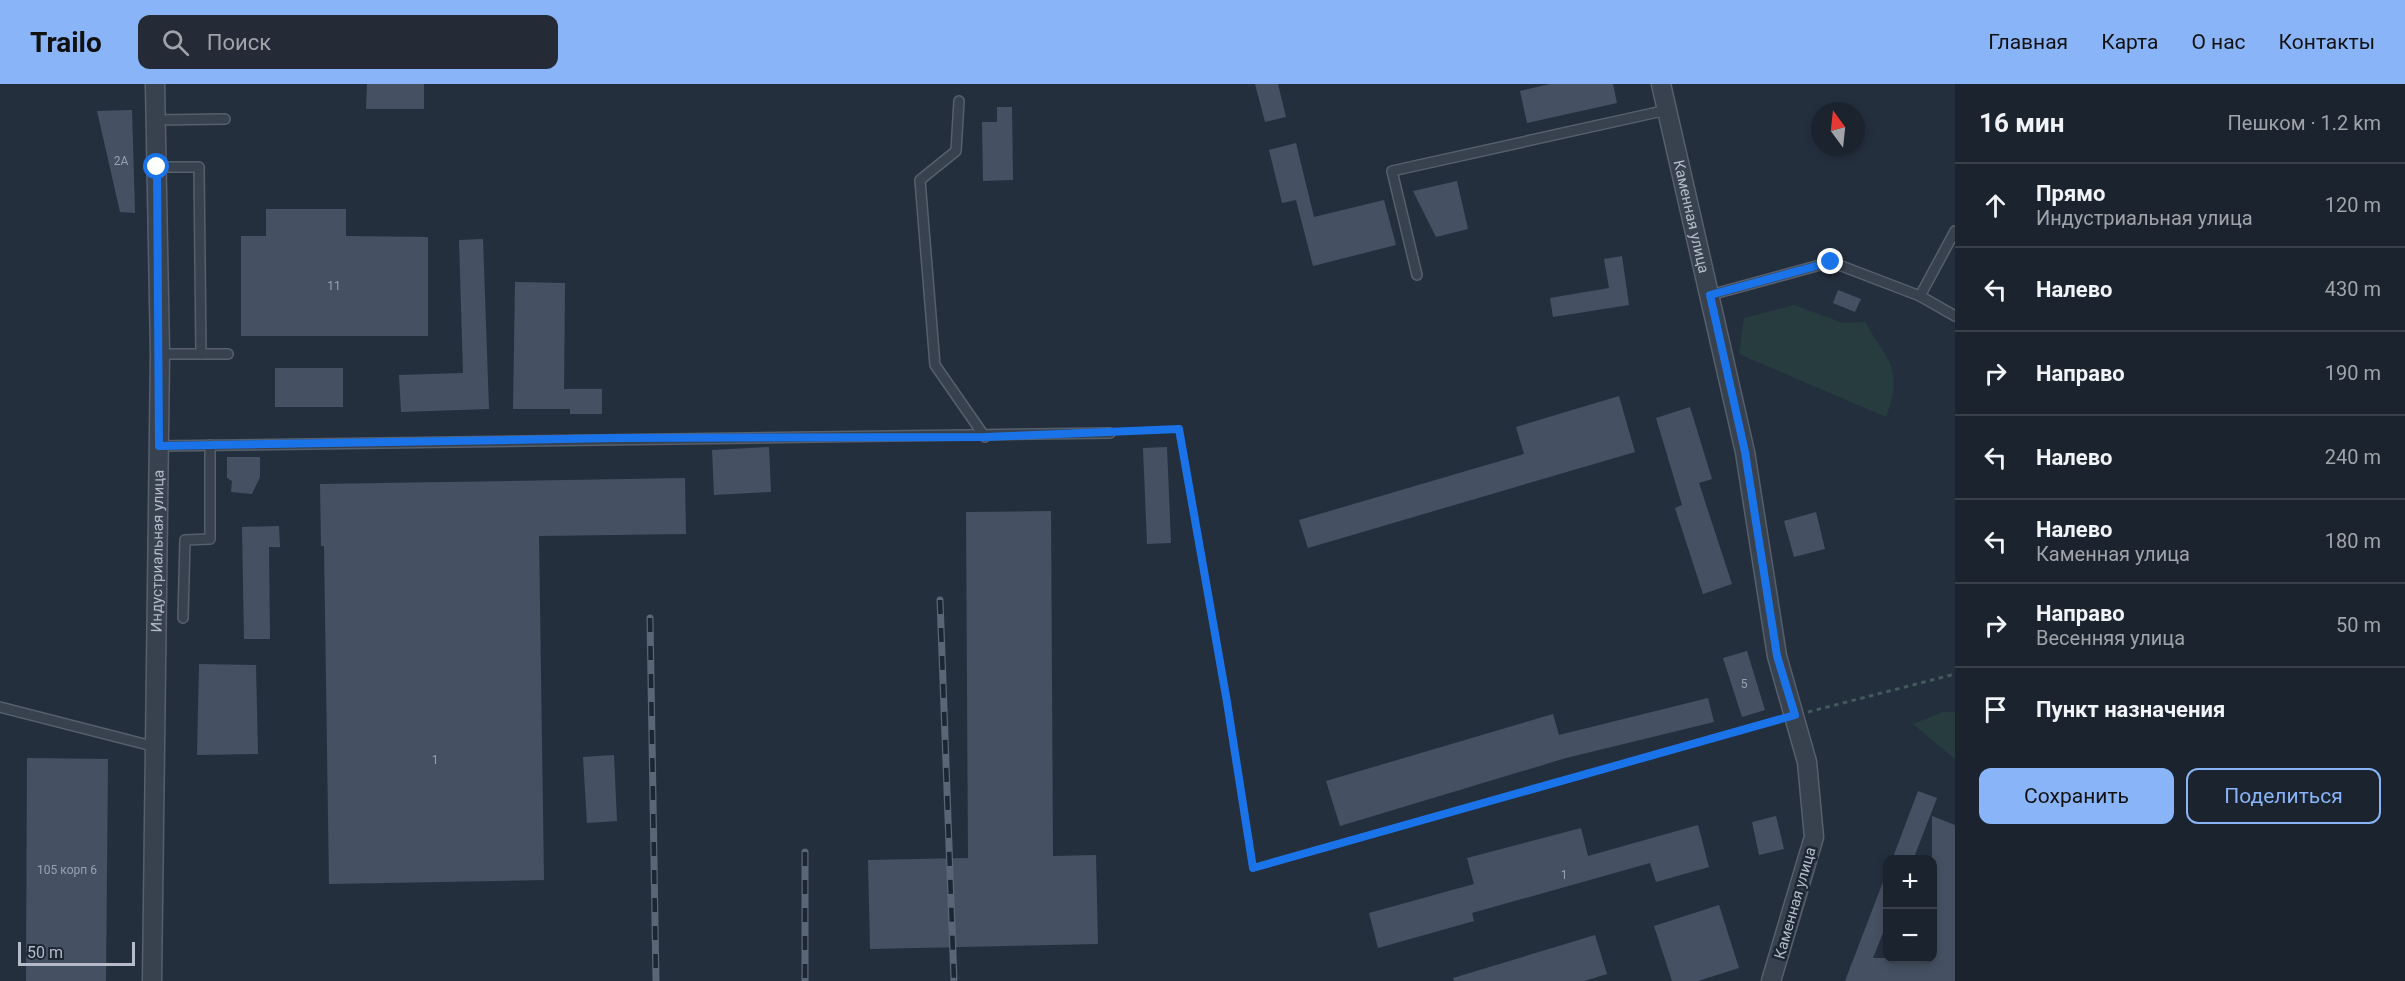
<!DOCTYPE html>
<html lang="ru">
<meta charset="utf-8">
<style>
:root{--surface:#1b232e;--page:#242b36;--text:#f1f3f6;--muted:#a0a4aa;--line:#39404a;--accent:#8ab4f8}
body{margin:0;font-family:Roboto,sans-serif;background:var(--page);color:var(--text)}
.controls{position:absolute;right:18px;bottom:18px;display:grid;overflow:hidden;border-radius:12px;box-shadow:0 3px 9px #0003}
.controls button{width:54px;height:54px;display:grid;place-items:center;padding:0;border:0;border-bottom:2px solid var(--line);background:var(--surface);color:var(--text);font:30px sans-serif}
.compass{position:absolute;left:1811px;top:18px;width:54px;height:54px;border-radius:50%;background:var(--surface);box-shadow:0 3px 9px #0003;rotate:345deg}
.scale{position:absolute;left:18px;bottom:15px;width:117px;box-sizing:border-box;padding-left:6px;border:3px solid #b4bcc9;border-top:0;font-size:16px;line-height:21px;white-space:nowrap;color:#b4bcc9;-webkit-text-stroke:4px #1d2633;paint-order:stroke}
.stop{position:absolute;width:18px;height:18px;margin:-14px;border:4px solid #1a73e8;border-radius:50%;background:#fff}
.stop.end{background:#1a73e8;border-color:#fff;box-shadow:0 2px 6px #0008}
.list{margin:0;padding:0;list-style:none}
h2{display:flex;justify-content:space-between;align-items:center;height:78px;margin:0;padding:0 24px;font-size:26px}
h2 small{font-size:20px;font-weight:400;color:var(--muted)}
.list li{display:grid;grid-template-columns:39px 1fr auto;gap:18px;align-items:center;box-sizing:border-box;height:84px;padding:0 24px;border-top:2px solid var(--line)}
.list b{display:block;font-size:22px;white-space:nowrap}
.list p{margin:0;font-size:20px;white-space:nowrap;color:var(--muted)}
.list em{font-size:20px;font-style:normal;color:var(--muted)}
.actions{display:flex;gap:12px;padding:18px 24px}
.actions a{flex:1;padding:14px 0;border:2px solid var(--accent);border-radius:12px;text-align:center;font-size:21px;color:var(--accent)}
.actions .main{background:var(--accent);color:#111}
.icon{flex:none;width:33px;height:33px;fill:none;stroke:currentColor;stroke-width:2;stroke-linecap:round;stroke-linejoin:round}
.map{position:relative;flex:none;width:1955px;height:897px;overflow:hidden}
header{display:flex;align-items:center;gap:36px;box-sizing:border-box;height:84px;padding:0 30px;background:var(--accent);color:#111}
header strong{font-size:28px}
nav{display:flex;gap:33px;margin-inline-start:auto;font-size:21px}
.search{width:420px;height:54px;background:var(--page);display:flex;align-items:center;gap:15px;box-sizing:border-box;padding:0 21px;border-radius:12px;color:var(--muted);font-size:22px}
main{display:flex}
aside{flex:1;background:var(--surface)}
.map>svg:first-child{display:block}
.green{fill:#263c3f}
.building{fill:#455162}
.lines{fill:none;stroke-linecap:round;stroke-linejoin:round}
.service-casing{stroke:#565f6c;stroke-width:12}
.minor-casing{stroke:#565f6c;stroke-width:21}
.path{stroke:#44595c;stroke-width:3;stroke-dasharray:4.5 4.5;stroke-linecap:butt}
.service{stroke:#38414e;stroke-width:9}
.minor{stroke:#38414e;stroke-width:18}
.rail-casing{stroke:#5a6575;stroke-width:7}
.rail{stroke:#1d2633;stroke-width:4.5;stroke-dasharray:14;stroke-linecap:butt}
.route{stroke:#1a73e8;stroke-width:8}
.labels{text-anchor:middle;stroke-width:5;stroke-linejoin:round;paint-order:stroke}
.number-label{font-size:12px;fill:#98a1af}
.street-label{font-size:15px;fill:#b4bcc9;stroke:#1d2633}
</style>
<header>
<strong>Trailo</strong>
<div class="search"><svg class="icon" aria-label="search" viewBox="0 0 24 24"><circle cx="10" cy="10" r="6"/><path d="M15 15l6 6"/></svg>Поиск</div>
<nav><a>Главная</a><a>Карта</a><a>О нас</a><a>Контакты</a></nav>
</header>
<main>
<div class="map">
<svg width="1955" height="897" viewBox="0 0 1955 897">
<rect width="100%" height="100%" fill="#242f3e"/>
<g class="green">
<path d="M1794,221l49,18 22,-1c24,41 39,47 21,95l-147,-63 5,-36z"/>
<path d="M1943,628h12v47l-42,-35z"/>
</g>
<g class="building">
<path d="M367,0h57v25h-58z"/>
<path d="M1255,0h23l8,33 -21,5z"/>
<path d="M1550,0h63l4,19 -90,20 -7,-32z"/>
<path d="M997,23h15l1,73 -30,1 -1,-59h15z"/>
<path d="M132,26l3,103 -15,-1 -23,-101z"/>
<path d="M1296,59l18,74 70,-17 12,45 -83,21 -17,-66 -14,3 -13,-53z"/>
<path d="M1457,97l11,48 -32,8 -23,-46z"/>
<path d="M266,125h80v27l82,1v99h-187v-100h25z"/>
<path d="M483,155l6,170 -88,3 -2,-37 64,-2 -4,-133z"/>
<path d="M1622,172l7,49 -76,12 -3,-19 59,-10 -5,-29z"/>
<path d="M515,198l50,1 -1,106h38v25h-32v-5h-57z"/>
<path d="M1838,206l23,9 -6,13 -22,-9z"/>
<rect x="275" y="284" width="68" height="39"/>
<path d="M1619,312l16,56 -327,96 -9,-28 225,-66 -8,-27z"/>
<path d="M1690,323l22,72 -13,4 33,101 -29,10 -28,-86 7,-3 -26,-87z"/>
<path d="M769,363l2,45 -57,3 -2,-45z"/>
<path d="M1167,363l4,96 -24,1 -4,-96z"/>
<path d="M227,373h33v20l-8,17 -21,-2 1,-11 -5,-3z"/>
<path d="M685,394l1,56 -147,2 5,344 -215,4 -5,-338h-3l-1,-62z"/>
<path d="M1051,427l2,345 43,-1 2,89 -228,5 -2,-89 100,-2 -2,-346z"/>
<path d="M1816,428l9,37 -31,8 -10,-36z"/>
<path d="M279,442l1,21h-11l1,92h-26l-2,-112z"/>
<path d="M1747,567l18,59 -23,7 -19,-59z"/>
<path d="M199,580l57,1 2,89 -61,1z"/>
<path d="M1708,614l6,24 -148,36 -226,68 -14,-45 227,-67 6,21z"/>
<path d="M614,671l3,66 -30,2 -4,-66z"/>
<path d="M27,674l81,1 -2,222h-80z"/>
<path d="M1918,707l19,7 -24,62h-21z"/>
<path d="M1776,732l8,33 -25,6 -7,-33z"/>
<path d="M1932,732l23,9v156h-110l41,-107 1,49 -14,35h59z"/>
<path d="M1698,741l11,42 -53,15 -6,-19 -178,50 2,8 -96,27 -9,-35 105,-29 -7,-26 114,-30 7,28z"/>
<path d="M1719,821l20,63 -41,13h-26l-18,-55z"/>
<path d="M1595,851l12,39 -23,7h-130l-1,-3z"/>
</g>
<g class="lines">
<defs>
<g id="service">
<path d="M959,17l-3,50 -36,29 15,185 50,72"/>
<path d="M156,36l69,-1"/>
<path d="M157,83h42l2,187"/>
<path d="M1417,191l-25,-104 275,-61"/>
<path d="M1710,211l121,-33 89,34 35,20"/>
<path d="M1920,212l35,-65"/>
<path d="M160,270h68"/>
<path d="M159,362l951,-13"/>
<path d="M183,534l2,-78 25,-1v-94"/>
<path d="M0,623l156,40"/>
</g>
<g id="minor">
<path id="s1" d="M1661,0l84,368 32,204 30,106 7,75 -43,144"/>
<path id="s2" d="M152,897l8,-627 -5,-270"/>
</g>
</defs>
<use href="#service" class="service-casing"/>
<use href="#minor" class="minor-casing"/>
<g class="path">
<path d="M1121,349l58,-4 48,273 26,166 525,-148"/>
<path d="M1808,628l147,-38"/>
</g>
<use href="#service" class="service"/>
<use href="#minor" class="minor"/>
<defs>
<g id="rail">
<path d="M940,516l14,381"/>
<path d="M650,534l6,363"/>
<path d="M805,768v129"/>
</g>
</defs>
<use href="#rail" class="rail-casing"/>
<use href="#rail" class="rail"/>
</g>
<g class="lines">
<path class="route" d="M157,83l2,279 459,-8 367,-1 194,-8 48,273 26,166 542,-153 -18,-59 -32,-204 -35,-157 121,-33"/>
</g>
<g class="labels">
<g class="number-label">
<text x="121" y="81">2А</text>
<text x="334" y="206">11</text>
<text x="1744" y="604">5</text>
<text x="435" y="680">1</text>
<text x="67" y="790">105 корп 6</text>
<text x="1564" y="795">1</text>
</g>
<g class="street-label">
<text dy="5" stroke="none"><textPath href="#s1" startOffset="136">Каменная улица</textPath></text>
<text dy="5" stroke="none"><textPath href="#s2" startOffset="430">Индустриальная улица</textPath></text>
<text transform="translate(1795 819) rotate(-74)" y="5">Каменная улица</text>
</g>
</g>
</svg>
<div class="controls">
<button>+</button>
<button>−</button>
</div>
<svg class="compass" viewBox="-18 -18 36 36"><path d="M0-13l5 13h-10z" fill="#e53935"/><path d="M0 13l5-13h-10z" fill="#a0a4aa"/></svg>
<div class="scale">50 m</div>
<div class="stop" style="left:157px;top:83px"></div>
<div class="stop end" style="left:1831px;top:178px"></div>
</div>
<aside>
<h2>16 мин<small>Пешком · 1.2 km</small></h2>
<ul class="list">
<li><svg class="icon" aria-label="ahead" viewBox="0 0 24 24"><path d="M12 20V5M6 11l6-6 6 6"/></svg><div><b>Прямо</b><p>Индустриальная улица</p></div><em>120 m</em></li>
<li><svg class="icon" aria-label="left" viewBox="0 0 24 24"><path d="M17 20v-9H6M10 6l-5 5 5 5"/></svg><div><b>Налево</b></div><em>430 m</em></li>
<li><svg class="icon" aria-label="right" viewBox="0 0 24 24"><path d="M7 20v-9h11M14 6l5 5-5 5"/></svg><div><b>Направо</b></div><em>190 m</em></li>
<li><svg class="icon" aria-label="left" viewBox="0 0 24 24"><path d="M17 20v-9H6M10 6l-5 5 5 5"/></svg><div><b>Налево</b></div><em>240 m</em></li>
<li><svg class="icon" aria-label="left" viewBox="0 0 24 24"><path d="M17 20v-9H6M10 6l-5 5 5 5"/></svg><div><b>Налево</b><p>Каменная улица</p></div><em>180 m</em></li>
<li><svg class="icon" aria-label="right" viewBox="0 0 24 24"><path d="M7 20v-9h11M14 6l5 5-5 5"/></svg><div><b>Направо</b><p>Весенняя улица</p></div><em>50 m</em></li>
<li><svg class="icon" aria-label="arrive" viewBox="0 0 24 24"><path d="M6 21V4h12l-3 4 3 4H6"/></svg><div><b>Пункт назначения</b></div></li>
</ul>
<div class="actions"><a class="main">Сохранить</a><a>Поделиться</a></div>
</aside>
</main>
